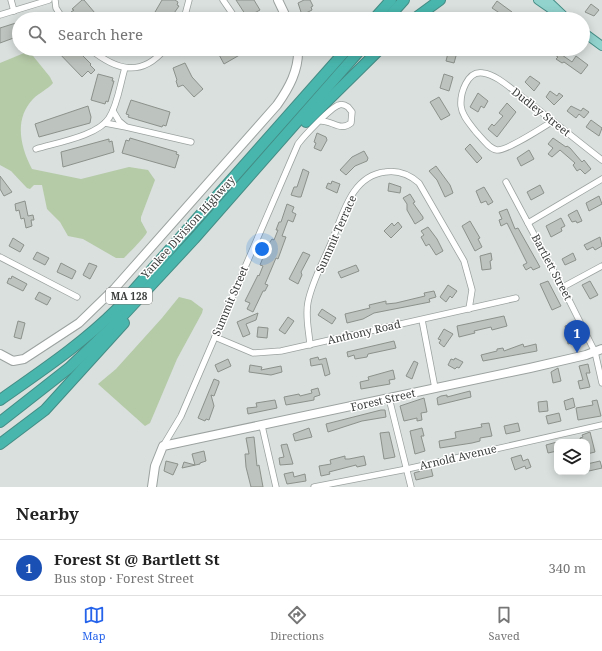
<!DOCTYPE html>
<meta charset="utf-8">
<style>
:root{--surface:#fff;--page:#f2f2f2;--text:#222;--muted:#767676;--line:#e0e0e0;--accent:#2563eb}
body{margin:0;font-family:"Noto Serif",serif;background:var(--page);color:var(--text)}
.controls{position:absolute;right:12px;bottom:12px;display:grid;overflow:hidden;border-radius:8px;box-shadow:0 2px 10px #0003}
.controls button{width:36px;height:36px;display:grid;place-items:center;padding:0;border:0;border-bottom:1px solid var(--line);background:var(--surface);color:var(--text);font:20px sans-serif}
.you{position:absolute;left:262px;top:249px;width:14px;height:14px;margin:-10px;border:3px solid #fff;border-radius:50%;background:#1a73e8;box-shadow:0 0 0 6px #1a73e833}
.badge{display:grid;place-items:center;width:26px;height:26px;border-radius:50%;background:var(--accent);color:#fff;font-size:13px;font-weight:700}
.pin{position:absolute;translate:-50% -33px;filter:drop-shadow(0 1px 2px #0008)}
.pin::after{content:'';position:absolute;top:21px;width:14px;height:12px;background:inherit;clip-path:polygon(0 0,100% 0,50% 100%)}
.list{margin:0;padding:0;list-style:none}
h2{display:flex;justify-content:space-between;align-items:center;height:52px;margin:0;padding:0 16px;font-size:17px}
h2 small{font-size:13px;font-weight:400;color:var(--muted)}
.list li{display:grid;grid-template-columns:26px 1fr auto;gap:12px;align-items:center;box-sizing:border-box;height:56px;padding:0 16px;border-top:1px solid var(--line)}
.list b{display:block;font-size:15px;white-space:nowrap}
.list p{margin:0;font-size:13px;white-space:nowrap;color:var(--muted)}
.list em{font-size:13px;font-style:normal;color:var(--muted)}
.icon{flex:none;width:22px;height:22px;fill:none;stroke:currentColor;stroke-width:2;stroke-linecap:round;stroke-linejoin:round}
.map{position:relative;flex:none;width:602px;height:487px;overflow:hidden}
.search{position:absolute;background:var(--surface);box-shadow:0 2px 10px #0003;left:12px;right:12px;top:12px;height:44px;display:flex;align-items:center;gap:10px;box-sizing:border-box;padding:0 14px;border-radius:22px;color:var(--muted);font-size:15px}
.sheet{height:108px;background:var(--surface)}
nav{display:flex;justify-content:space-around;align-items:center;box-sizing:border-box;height:56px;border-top:1px solid var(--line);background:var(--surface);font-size:11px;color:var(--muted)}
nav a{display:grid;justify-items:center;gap:2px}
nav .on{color:var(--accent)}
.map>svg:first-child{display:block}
.green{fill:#b5caa7}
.building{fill:#bdc3be;stroke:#8c918c}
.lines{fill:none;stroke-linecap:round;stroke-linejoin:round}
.street-casing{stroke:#9ba29f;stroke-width:7}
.secondary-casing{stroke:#9ba29f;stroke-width:10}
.primary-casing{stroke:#448c85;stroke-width:10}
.highway-casing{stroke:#448c85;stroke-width:12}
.street{stroke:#fff;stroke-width:5.5}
.secondary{stroke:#fff;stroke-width:8}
.primary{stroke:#92d3ce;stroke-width:8}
.highway{stroke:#49b6ad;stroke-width:10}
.labels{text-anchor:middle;stroke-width:3;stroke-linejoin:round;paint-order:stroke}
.shield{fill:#fff;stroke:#767876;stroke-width:1}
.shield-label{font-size:10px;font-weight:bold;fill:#3b3e3c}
.street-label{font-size:11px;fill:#3b3e3c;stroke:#fff}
</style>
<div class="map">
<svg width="602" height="487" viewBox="0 0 602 487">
<rect width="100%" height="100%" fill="#d9e0dd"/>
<g class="green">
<path d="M29,51l21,26 3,6c-5,6 -14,10 -20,16 -19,20 -13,47 -1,70l49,10 48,-12 19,3 7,10 -14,37v4l6,11c-1,4 -19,22 -23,26h-8l-33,-19 -15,-3 -8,-14 -13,-13 -5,-24h-8l-4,4 -3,-1 -16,-17 -11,-6v-102z"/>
<path d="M179,297l12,3 12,9 -1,4 -25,46 -27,64 -5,3 -47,-42 18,-15 46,-51z"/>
</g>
<g class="building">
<path d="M82,0h2l16,19h-22l-7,-7 3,-2 -2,-1z"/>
<path d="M162,0h13l3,2 -1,3 2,1 -9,13h-19z"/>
<path d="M236,0h18l6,10 -13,7z"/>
<path d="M304,0h6l3,6 -2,1 1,3 -10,5 -4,-12z"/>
<path d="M497,1l15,11 -5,6 -15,-10z"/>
<path d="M591,4l8,6 -5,6 -9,-4z"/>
<path d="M19,22v14l-19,7v-15z"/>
<path d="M55,49h21l15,15 -1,1 5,5 -4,4 -3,-3 -6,6z"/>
<path d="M221,49h29l-26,15 -7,-13z"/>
<path d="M449,49h9l-4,14 -8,-2z"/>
<path d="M475,49h22v3l-21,3z"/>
<path d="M555,50l17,12 4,-6 12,9 -7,9 -17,-12 -2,1 -6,-4 2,-2 -6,-4z"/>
<path d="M185,63l7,14 11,12 -9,8 -11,-12 -5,2 -2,-6 1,-1 -4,-12z"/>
<path d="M98,74l15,4 -1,3h2l-6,21 -2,-1 -1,3 -14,-4z"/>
<path d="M444,74l9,3 -4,14 -9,-3z"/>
<path d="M530,76l10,7 -6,8 -9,-9z"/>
<path d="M550,91l7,5 2,-3 4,3 -9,9 -8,-8z"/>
<path d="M478,93l10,8 -4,7 -3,-2 -3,6 -8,-5z"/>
<path d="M439,97l11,18 -9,5 -11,-18z"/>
<path d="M131,100l39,12 -4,14 -3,-1 -1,2 -34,-10 1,-2 -3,-1z"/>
<path d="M507,103l9,9 -19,25 -9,-8 4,-5 2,2 9,-10 -4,-3z"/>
<path d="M88,106l3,11 -1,6 -51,14 -4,-13z"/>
<path d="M571,106l10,5 2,-3 6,4 -5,6 -5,-4 -3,4 -9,-7z"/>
<path d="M591,120l11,8 -3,8 -13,-9z"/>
<path d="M317,133l9,4 1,3 -6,11 -7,-3 2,-5 -2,-1z"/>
<path d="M130,138l47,14 -1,2 3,1 -4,13 -53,-15 4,-13 3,1z"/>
<path d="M553,138l13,9 1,-1 3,2 12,14 2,-2 7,9 -6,5 -5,-5 -3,2 -4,-6 2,-2 -15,-13 -8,7 -4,-3 5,-6 -5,-4z"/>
<path d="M109,139v3l3,-1 2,11 -51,15 -2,-15z"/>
<path d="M470,144l12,14 -5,5 -12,-14z"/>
<path d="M529,150l5,9 -13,7 -4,-8z"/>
<path d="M364,151l4,7 -1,3 -12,5 -9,9 -6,-5 12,-13z"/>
<path d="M436,166l14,19 3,8 -8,4 -8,-17 -8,-9z"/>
<path d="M303,169l6,3 -8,25h-3l-7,-2 3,-8h3z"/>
<path d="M0,176l12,16 -8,4 -4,-7z"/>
<path d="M332,181l8,3 -3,9 -11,-5 2,-5 3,1z"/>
<path d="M389,183l12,4 -1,6 -12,-2z"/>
<path d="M540,185l4,8 -13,7 -4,-8z"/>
<path d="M484,187l9,15 -5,3 -2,-4 -5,2 -5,-12z"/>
<path d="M410,194l5,8 -2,1 10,14v2l-8,5 -8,-14v-6l-4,-6z"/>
<path d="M599,196l3,8 -13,7 -3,-8z"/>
<path d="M25,201l3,15 5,-1 1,5h-3l1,6 -6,2 -2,-10 -3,1 -2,-9 -3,1 -1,-7z"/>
<path d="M287,204l7,3 -2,5 4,2 -3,8 -5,-2 -6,16 4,1 -8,22 -2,-1 -11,26 3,1 -3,6h-2l-10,21 -6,-3 3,-6 -5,-2 13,-26 1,1 4,-10 -3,-1 8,-20 4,-6 2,1 4,-10h-2l3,-8h2z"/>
<path d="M507,209l8,20 3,-1 22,39 -7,3 -2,-3 -5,3 -3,-5 4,-2 -20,-40 -6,3 -2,-6 3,-1 -3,-7z"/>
<path d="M577,210l5,11 -5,2 -1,-2 -4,1 -4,-7z"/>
<path d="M561,218l4,8 -4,2 1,3 -11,6 -5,-11z"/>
<path d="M470,221l10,17 -2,1 4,8 -7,4 -13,-25z"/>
<path d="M398,222l4,5 -11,11 -7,-7 8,-8 2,3z"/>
<path d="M428,227l9,12 6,12 -7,4 -7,-11 -3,2 -5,-9 3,-2 -3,-4z"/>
<path d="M600,237l2,9 -7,4 -2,-3 -6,3 -3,-5z"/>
<path d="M13,238l11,7 -4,7 -11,-6z"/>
<path d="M37,252l12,6 -4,7 -12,-6z"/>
<path d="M303,252l7,3 -9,17 1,3 -4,9 -9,-5z"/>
<path d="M491,253l1,7 -2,1 1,8 -9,1 -2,-14z"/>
<path d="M573,253l3,7 -11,5 -3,-6z"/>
<path d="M61,263l15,8 -4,8 -15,-7z"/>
<path d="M89,263l8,3 -7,13 -7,-4z"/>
<path d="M356,265l3,6 -18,7 -3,-6z"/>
<path d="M12,276l15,8 -4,7 -16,-8 2,-5 2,1z"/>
<path d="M548,281l13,25 -9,4 -12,-26z"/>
<path d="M590,281l8,14 -8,4 -8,-14z"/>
<path d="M448,285l9,6 -5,7 -2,-2 -4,6 -6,-5z"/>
<path d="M434,291l2,6 -7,2 1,3 -56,11 -11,6 -16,4 -2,-9 25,-6 -1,-3 17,-4v3l10,-1 29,-7 -1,-3z"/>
<path d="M39,292l12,6 -4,7 -12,-6z"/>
<path d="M322,309l14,9 -4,6 -14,-9z"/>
<path d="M258,313l-2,7 -10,4 4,10 -7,3 -6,-15z"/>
<path d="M504,316l3,10 -15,4 -1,-3 -17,4 1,2 -16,4 -2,-11z"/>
<path d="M288,317l6,4 -9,13 -6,-4z"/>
<path d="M18,321l7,2 -4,16 -7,-2z"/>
<path d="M572,324l5,17 -9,3 -3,-18z"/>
<path d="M258,327l10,1 -1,10 -10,-1z"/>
<path d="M444,329l9,5 -9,13 -5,-4 2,-3 -3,-1z"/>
<path d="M394,341l2,7 -28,6 -1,3 -12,2 -1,-4 -6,2 -1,-5z"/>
<path d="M523,344l1,3 12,-3 1,7 -54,10 -2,-6 16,-4v-2l6,-1 1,3z"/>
<path d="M318,357l1,3 7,-2 4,16 -5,2 -3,-12 -11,2 -1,-7z"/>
<path d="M455,358l8,4 -4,6 -2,-1 -2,2 -7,-4 3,-6 3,1z"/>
<path d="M228,359l3,7 -13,6 -3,-7z"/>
<path d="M414,361l4,2 -6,16 -6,-3z"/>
<path d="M588,364l2,9h-4l4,14 -10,2 -2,-8 5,-1 -4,-14z"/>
<path d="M250,365l12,2 -1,3 20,-4 1,6 -11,3 -22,-3z"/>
<path d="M558,368l3,13 -8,2 -2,-11z"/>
<path d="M393,370l2,9 -6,1 1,4 -29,5 -1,-7 9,-2 -1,-3z"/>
<path d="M214,379l5,2v2l-5,13 -3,-1 3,11 -5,14 -3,-1 -1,2 -7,-3z"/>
<path d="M318,388l2,7 -6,2v3l-28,5 -2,-8 15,-3 1,2 12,-3 -1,-3z"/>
<path d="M470,391l1,6 -33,8 -1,-7 4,-2 6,-1v2z"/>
<path d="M424,398l3,14 -6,1 1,7 -5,1v-3l-13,3 -4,-15z"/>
<path d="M573,398l2,9 -9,3 -2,-9z"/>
<path d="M275,400l2,8 -29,6 -1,-6 10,-1 -1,-4z"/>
<path d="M597,400l4,16 -23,4 -2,-12 17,-3 -1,-4z"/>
<path d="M547,401l1,10 -9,1 -1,-10z"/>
<path d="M381,410h4l1,7 -24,4 -34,11 -2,-8z"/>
<path d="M559,413l2,8 -13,3 -2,-8z"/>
<path d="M489,423l3,13 -12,2v3l-8,2 -32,5 -1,-7 17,-3 -1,-6 27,-5 -1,-3z"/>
<path d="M518,423l2,8 -14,3 -2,-8z"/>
<path d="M309,428l3,9 -17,4 -2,-7z"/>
<path d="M422,428l2,8h-3l4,15 -10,3 -5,-23z"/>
<path d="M389,432l6,25 -11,2 -4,-26z"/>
<path d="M590,432l5,20 -8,2v-12h-6l-1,-4 3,-1 -1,-2z"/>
<path d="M254,437l3,29 2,-1 4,22h-12l-5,-20 -1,-13h4l-3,-16z"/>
<path d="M557,442v9l-9,2 -2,-8z"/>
<path d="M287,444l6,20 -13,1 -1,-7 5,-1 -3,-12z"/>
<path d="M204,451l2,10 -6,2v1l-18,4 2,-6 11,3 -3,-11z"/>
<path d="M521,455l2,6 5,-2 3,8 -5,2 -1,-3 -10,4 -4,-12z"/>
<path d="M345,456v3h4l15,-3 2,9 -9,2 -1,-2 -27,7 1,2 -9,2 -2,-10 12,-2 -1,-4z"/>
<path d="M166,461l12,3 -5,11 -9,-4z"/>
<path d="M600,461l2,7 -13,3 -2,-7z"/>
<path d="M431,468l2,8 -17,4 -2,-7z"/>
<path d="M293,472l1,5 11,-3 1,7 -19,3 -3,-10z"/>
</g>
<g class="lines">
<defs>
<g id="street">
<path d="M11,0l3,11"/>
<path d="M55,0l1,8 7,11"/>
<path d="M223,0l13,19"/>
<path d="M0,15l49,-15"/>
<path d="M184,19l5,-19"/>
<path d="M90,49c26,21 51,29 75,0"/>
<path d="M113,111l6,10 6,5"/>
<path d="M553,121c-10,6 -46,30 -56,29 -8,-1 -16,-13 -21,-18 -6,-8 -14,-16 -15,-26 -1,-12 6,-36 22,-33 14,2 27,15 38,23 27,21 54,43 81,64"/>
<path d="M105,123l21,4 65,15"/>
<path d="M36,149c19,-6 62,-13 73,-31 9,-14 11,-34 16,-50"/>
<path d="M506,182l64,120 25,50 7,31"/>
<path d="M528,223l74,-44"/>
<path d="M0,257l77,40"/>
<path d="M563,287l39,-21"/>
<path d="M422,320l13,68"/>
<path d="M215,337l38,16 28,-2 235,-53"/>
<path d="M310,345c-1,-14 -5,-29 -2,-43 4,-20 15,-40 23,-59 12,-28 20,-67 54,-71 13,-2 25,3 34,11l45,78 8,29 -3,19"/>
<path d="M389,398l22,89"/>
<path d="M262,426l14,61"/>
<path d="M163,446l18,-30 117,-272c6,-8 33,-37 41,-39 3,-1 6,0 9,2l4,5 -1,11c-11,9 -19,-3 -31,-2"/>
<path d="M314,487l93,-18 195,-44"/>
</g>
<g id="secondary">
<path d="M278,0l9,19"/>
<path d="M0,354l13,7 11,-2 55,-36 36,-35 162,-183c12,-17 22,-35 21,-56"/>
<path d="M152,487l3,-21 8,-20 367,-78 56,-13 16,-6"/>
</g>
<g id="primary">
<path d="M538,0l13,9"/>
<path d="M547,0l20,19"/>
<path d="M583,32l19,14"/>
</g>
<g id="highway">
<path d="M374,19l17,-19"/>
<path d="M387,19l17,-19"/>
<path d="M414,19l26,-19"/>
<path d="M306,122l74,-73"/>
<path d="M0,400c41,-29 82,-56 117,-91l230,-260"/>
<path d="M0,422l69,-54 47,-45 78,-84 167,-190"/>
<path d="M0,444l45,-34 79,-87"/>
</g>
</defs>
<use href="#street" class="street-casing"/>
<use href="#secondary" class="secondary-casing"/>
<use href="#primary" class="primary-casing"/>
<use href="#highway" class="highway-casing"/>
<use href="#street" class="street"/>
<use href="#secondary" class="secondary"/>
<use href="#primary" class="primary"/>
<use href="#highway" class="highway"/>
</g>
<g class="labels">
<rect class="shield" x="106" y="288" width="46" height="16" rx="3"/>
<g class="shield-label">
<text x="129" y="300">MA 128</text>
</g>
<g class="street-label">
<text transform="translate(541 112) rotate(38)" y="4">Dudley Street</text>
<text transform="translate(188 227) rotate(-48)" y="4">Yankee Division Highway</text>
<text transform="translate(336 234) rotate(-66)" y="4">Summit Terrace</text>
<text transform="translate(552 267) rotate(62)" y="4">Bartlett Street</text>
<text transform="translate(230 301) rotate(-67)" y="4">Summit Street</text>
<text transform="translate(364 332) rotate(-13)" y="4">Anthony Road</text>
<text transform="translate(383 400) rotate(-13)" y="4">Forest Street</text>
<text transform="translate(458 457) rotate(-13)" y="4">Arnold Avenue</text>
</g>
</g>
</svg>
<div class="controls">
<button><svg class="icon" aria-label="layers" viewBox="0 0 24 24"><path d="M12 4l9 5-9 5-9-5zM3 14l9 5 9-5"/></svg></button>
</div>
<div class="you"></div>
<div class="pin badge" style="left:577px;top:353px;background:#1a4fb4">1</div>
<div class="search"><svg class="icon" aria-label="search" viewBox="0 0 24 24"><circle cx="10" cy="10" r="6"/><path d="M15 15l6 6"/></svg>Search here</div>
</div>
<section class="sheet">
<h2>Nearby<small></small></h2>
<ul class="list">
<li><span class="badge" style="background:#1a4fb4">1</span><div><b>Forest St @ Bartlett St</b><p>Bus stop · Forest Street</p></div><em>340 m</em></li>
</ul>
</section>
<nav>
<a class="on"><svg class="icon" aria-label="map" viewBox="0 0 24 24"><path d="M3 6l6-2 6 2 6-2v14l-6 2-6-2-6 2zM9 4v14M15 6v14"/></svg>Map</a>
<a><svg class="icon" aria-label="directions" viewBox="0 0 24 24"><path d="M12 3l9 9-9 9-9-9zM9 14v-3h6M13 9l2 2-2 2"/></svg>Directions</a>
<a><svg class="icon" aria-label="saved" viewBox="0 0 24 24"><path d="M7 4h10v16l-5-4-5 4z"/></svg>Saved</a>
</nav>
